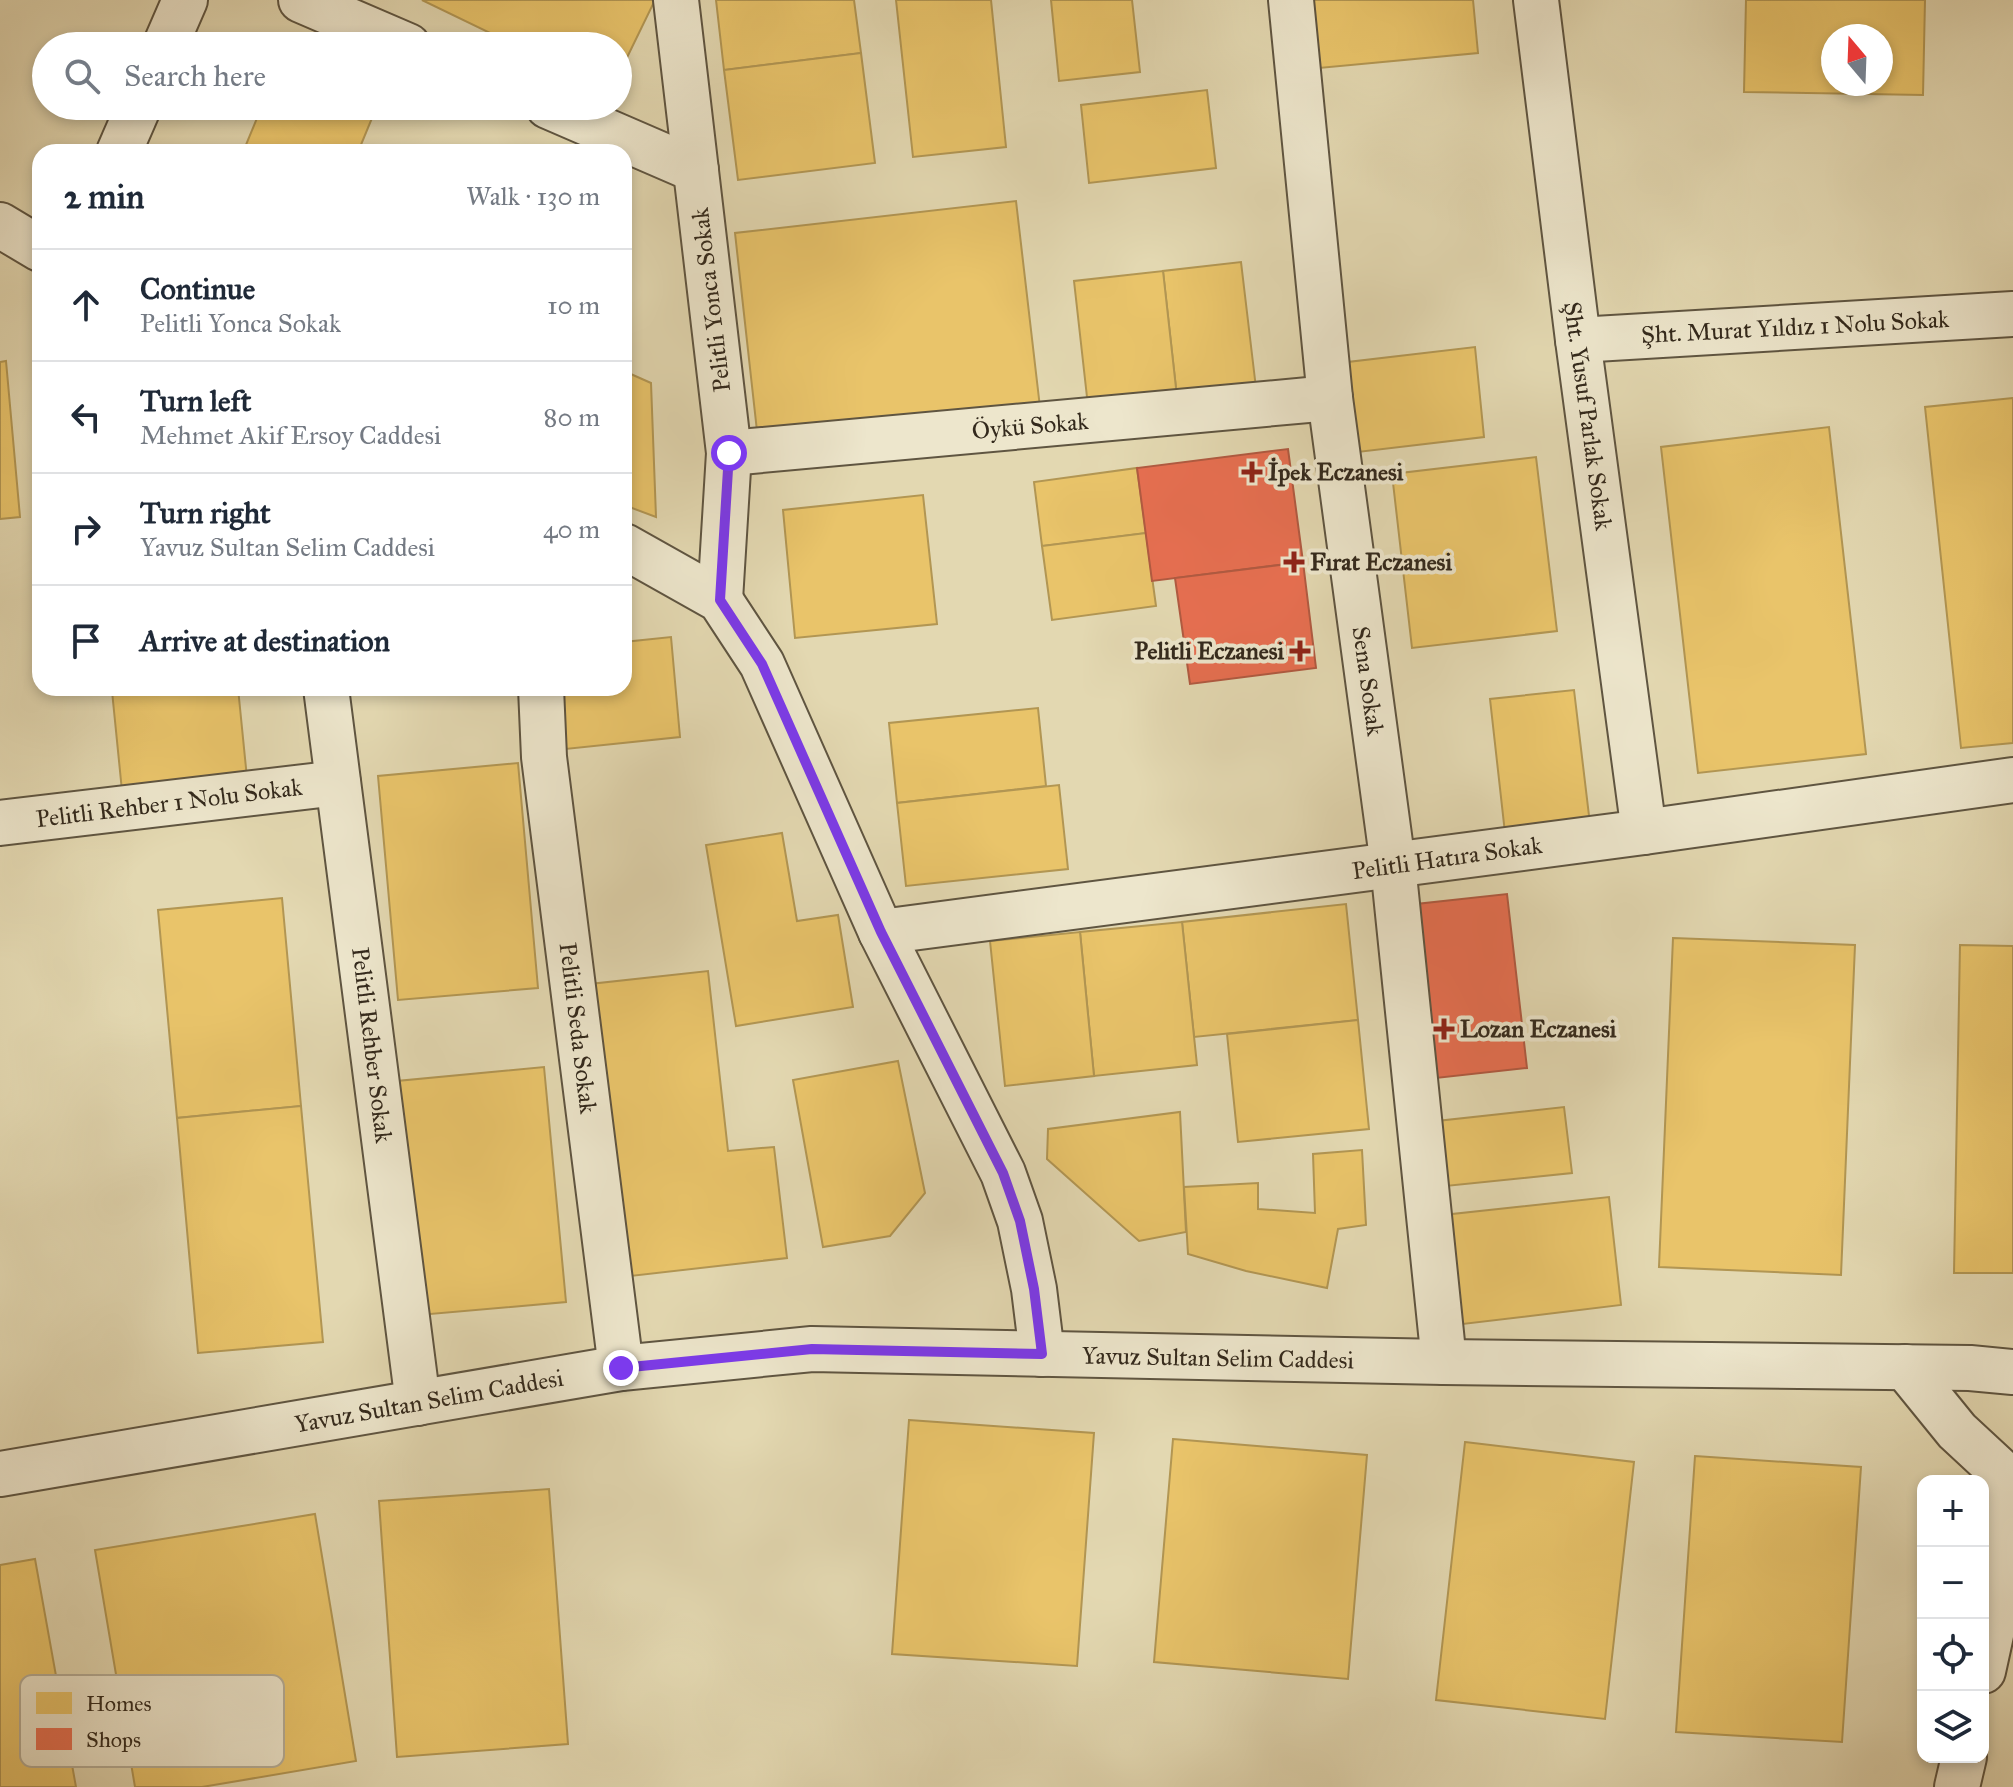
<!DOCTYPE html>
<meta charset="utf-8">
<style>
:root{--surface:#fff;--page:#f6f6f7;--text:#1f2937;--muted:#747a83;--line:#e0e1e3}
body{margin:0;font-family:"IM FELL Great Primer",serif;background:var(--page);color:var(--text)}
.controls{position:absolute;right:24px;bottom:24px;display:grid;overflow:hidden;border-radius:16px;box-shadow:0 4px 12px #0003}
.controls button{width:72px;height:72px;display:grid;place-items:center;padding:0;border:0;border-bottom:2px solid var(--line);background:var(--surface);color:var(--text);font:40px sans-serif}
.compass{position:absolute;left:1821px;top:24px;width:72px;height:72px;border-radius:50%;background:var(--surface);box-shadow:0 4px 12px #0003;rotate:341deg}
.stop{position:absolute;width:24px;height:24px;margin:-18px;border:6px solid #7c3aed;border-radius:50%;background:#fff}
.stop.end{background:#7c3aed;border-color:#fff;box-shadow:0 2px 8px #0008}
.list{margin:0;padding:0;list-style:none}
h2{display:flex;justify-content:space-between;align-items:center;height:104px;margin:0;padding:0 32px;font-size:34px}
h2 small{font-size:26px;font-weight:400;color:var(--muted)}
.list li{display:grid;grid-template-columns:52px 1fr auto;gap:24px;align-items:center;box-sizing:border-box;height:112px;padding:0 32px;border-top:2px solid var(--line)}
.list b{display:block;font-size:30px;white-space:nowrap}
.list p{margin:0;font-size:26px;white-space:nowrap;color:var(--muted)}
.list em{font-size:26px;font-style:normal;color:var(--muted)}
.icon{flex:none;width:44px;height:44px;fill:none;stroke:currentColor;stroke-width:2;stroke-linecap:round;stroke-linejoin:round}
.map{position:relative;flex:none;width:2013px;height:1787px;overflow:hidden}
.search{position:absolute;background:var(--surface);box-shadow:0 4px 12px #0003;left:32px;top:32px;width:600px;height:88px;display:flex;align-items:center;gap:20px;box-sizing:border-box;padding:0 28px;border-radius:44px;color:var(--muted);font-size:30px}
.panel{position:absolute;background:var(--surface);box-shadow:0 4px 12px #0003;left:32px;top:144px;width:600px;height:552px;border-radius:24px}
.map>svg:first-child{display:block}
.homes{fill:#e9c46a;stroke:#b29653;stroke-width:2;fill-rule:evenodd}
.shops{fill:#e76f51;stroke:#b15a41;stroke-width:2}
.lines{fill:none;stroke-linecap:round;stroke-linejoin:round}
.minor-casing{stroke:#5f5541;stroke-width:48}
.tertiary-casing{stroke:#5f5541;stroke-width:48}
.minor{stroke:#ede6cc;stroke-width:44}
.tertiary{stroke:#ede6cc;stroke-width:44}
.route{stroke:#7c3aed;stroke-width:10}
.poi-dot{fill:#8f2418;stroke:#ede6cc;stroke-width:3}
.labels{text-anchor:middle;stroke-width:8;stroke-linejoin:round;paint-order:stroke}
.street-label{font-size:24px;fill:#33291c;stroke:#ede6cc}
.poi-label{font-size:24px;font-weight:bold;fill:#33291c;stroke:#ede6cc;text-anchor:start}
.key{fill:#ede6cc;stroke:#b5ad97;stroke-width:2}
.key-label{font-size:22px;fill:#33291c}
</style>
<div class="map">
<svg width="2013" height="1787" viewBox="0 0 2013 1787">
<rect width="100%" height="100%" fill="#e3d8b1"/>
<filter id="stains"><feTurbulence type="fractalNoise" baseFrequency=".0025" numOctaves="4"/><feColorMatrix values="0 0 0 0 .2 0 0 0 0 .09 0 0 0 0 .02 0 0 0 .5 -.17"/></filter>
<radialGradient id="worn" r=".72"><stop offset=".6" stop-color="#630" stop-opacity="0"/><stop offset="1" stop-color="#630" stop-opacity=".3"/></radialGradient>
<g class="homes">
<path d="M422,0h233l-37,76v-30h-101z"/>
<path d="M716,0h138l7,53 -137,17z"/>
<path d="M896,0h95l15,147 -93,10z"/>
<path d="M1051,0h81l8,72 -81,9z"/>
<path d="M1292,0h181l5,53 -180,17z"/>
<path d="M1746,0h179l-2,95 -179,-3zM1833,36h48v48h-48z"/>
<path d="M861,53l14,110 -137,17 -14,-110z"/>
<path d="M1207,90l9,78 -127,15 -8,-78z"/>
<path d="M262,106h115l-19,46h-115z"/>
<path d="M1016,201l25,215 -282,33 -24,-216z"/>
<path d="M1241,262l15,126 -79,9 -14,-126z"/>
<path d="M1163,271l14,126 -89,9 -14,-125z"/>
<path d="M1475,347l9,90 -143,17 -10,-90z"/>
<path d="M6,361l14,156 -20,2v-157z"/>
<path d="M624,371l27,12 5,134 -32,-12z"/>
<path d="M2013,398v345l-52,5 -36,-341z"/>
<path d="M1829,427l37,327 -168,19 -37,-326z"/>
<path d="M1536,457l21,174 -145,17 -20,-174z"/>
<path d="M1137,468l9,65 -104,13 -8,-64z"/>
<path d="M923,495l14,129 -142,14 -12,-128z"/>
<path d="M1146,533l10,73 -104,14 -10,-74z"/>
<path d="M671,637l9,100 -124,13 -7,-62h75v-46z"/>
<path d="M144,688h94l9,90 -125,13 -10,-100z"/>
<path d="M362,688h52l-51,6z"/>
<path d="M1574,690l16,134 -85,9 -15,-134z"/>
<path d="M1038,708l8,78 -149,17 -8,-80z"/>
<path d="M518,763l20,225 -140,12 -20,-224z"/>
<path d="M1059,785l9,84 -162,17 -9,-83z"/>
<path d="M782,833l15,88 41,-6 15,92 -117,19 -30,-181z"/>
<path d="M282,898l19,208 -124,12 -19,-208z"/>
<path d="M1346,904l12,116 -164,17 -12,-115z"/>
<path d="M1182,922l15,143 -103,11 -14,-144z"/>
<path d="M1080,932l14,144 -89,10 -15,-145z"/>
<path d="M1673,938l182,7 -14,330 -182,-8z"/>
<path d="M1960,945l53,1v327h-59z"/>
<path d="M708,971l20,180 46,-4 13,111 -165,19 -32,-293z"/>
<path d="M1358,1020l11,109 -131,13 -11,-108z"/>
<path d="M898,1061l27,132 -35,43 -67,11 -30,-167z"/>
<path d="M544,1067l22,235 -147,13 -22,-234z"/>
<path d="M301,1106l22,236 -125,11 -21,-235z"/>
<path d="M1564,1107l8,66 -136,14 -8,-65z"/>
<path d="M1180,1112l6,120 -47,9 -92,-82 1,-30z"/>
<path d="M1362,1150l4,75 -28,4 -11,59 -81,-17 -58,-17 -4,-67 74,-4v26l57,4 -2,-59z"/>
<path d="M1609,1197l12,108 -175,21 -12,-110z"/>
<path d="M909,1420l185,13 -17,233 -185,-12z"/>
<path d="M1173,1439l194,16 -19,224 -194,-17z"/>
<path d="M1465,1442l169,20 -29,257 -169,-19z"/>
<path d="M1695,1456l166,11 -19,275 -166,-10z"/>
<path d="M549,1489l19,255 -171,13 -18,-256z"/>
<path d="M315,1514l41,247 -154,26h-67l-40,-237z"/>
<path d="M35,1559l41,228h-76v-222z"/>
</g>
<g class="shops">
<path d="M1288,449l15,113 -151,19 -15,-113z"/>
<path d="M1303,562l13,106 -126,16 -15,-106z"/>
<path d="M1507,894l20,174 -109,12 -20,-174z"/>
</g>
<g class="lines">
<defs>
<g id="minor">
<path d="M301,0l107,46"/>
<path d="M676,0l53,453 -9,147"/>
<path d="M1291,0l39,398 63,467 51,497"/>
<path d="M1536,0l42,340 66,492"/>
<path d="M165,46l20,-46"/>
<path d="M548,106l148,64"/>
<path d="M119,152l20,-46"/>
<path d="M1578,340l435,-26"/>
<path d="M729,453l601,-55"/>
<path d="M326,688l92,715"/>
<path d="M541,688l3,69 77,611"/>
<path d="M0,823l338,-40"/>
<path d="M881,932l763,-100 369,-52"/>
<path d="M1905,1367l52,64 56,52"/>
<path d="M1983,1671l26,-118 1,-73"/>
<path d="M1957,1787l7,-30"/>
</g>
<g id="tertiary">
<path d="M0,225l40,24"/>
<path d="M624,546l96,54 42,64 119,268 122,241 17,48 14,68 8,65"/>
<path d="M0,1474l621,-106 191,-19 632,13 526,6 43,4"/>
</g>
</defs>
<use href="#minor" class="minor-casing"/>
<use href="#tertiary" class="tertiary-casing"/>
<use href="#minor" class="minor"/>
<use href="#tertiary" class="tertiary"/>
</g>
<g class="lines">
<path class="route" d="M621,1368l191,-19 230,5 -8,-65 -14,-68 -17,-48 -122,-241 -119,-268 -42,-64 9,-147"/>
</g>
<g class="poi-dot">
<path d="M1248 460h8v8h8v8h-8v8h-8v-8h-8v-8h8z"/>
<path d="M1290 550h8v8h8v8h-8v8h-8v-8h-8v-8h8z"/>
<path d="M1296 639h8v8h8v8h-8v8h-8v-8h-8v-8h8z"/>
<path d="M1440 1017h8v8h8v8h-8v8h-8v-8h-8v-8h8z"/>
</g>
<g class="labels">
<g class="street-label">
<text transform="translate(711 300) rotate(-97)" y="8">Pelitli Yonca Sokak</text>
<text transform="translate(1795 327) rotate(-3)" y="8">Şht. Murat Yıldız 1 Nolu Sokak</text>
<text transform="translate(1588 416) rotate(82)" y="8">Şht. Yusuf Parlak Sokak</text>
<text transform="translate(1030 426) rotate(-5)" y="8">Öykü Sokak</text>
<text transform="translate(1368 681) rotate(82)" y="8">Sena Sokak</text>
<text transform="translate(169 803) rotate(-7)" y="8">Pelitli Rehber 1 Nolu Sokak</text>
<text transform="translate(1447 858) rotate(-8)" y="8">Pelitli Hatıra Sokak</text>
<text transform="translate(578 1028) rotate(83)" y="8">Pelitli Seda Sokak</text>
<text transform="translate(372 1045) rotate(83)" y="8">Pelitli Rehber Sokak</text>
<text transform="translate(1218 1358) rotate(1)" y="8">Yavuz Sultan Selim Caddesi</text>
<text transform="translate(429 1401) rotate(-10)" y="8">Yavuz Sultan Selim Caddesi</text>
</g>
<g class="poi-label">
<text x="1268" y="480">İpek Eczanesi</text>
<text x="1310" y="570">Fırat Eczanesi</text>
<text x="1284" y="659" text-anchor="end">Pelitli Eczanesi</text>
<text x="1460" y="1037">Lozan Eczanesi</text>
</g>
</g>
<rect x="20" y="1675" width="264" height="92" rx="12" class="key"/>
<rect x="36" y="1692" width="36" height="22" fill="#e9c46a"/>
<rect x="36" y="1728" width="36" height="22" fill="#e76f51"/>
<g class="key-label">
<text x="86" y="1711">Homes</text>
<text x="86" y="1747">Shops</text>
</g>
<rect width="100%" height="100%" filter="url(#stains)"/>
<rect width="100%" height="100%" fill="url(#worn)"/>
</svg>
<div class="controls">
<button>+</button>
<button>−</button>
<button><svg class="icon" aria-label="locate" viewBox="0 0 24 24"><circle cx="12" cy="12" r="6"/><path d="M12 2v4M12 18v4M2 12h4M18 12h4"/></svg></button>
<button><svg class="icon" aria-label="layers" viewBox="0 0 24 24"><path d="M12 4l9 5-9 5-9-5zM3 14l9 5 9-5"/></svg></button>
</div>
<svg class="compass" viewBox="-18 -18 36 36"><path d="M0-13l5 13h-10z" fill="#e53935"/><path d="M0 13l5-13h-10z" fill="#747a83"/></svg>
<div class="stop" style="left:729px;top:453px"></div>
<div class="stop end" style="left:621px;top:1368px"></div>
<div class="search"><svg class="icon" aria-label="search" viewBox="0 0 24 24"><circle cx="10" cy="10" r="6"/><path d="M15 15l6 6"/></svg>Search here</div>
<section class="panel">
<h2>2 min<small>Walk · 130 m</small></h2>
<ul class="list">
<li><svg class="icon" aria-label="ahead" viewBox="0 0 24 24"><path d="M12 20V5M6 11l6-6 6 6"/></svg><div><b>Continue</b><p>Pelitli Yonca Sokak</p></div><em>10 m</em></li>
<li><svg class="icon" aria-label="left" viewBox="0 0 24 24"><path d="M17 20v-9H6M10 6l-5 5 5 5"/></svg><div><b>Turn left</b><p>Mehmet Akif Ersoy Caddesi</p></div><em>80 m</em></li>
<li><svg class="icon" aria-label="right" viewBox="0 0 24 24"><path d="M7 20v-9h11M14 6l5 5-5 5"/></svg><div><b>Turn right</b><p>Yavuz Sultan Selim Caddesi</p></div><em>40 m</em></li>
<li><svg class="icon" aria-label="arrive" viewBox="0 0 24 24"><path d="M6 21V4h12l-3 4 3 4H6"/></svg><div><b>Arrive at destination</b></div></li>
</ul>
</section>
</div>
